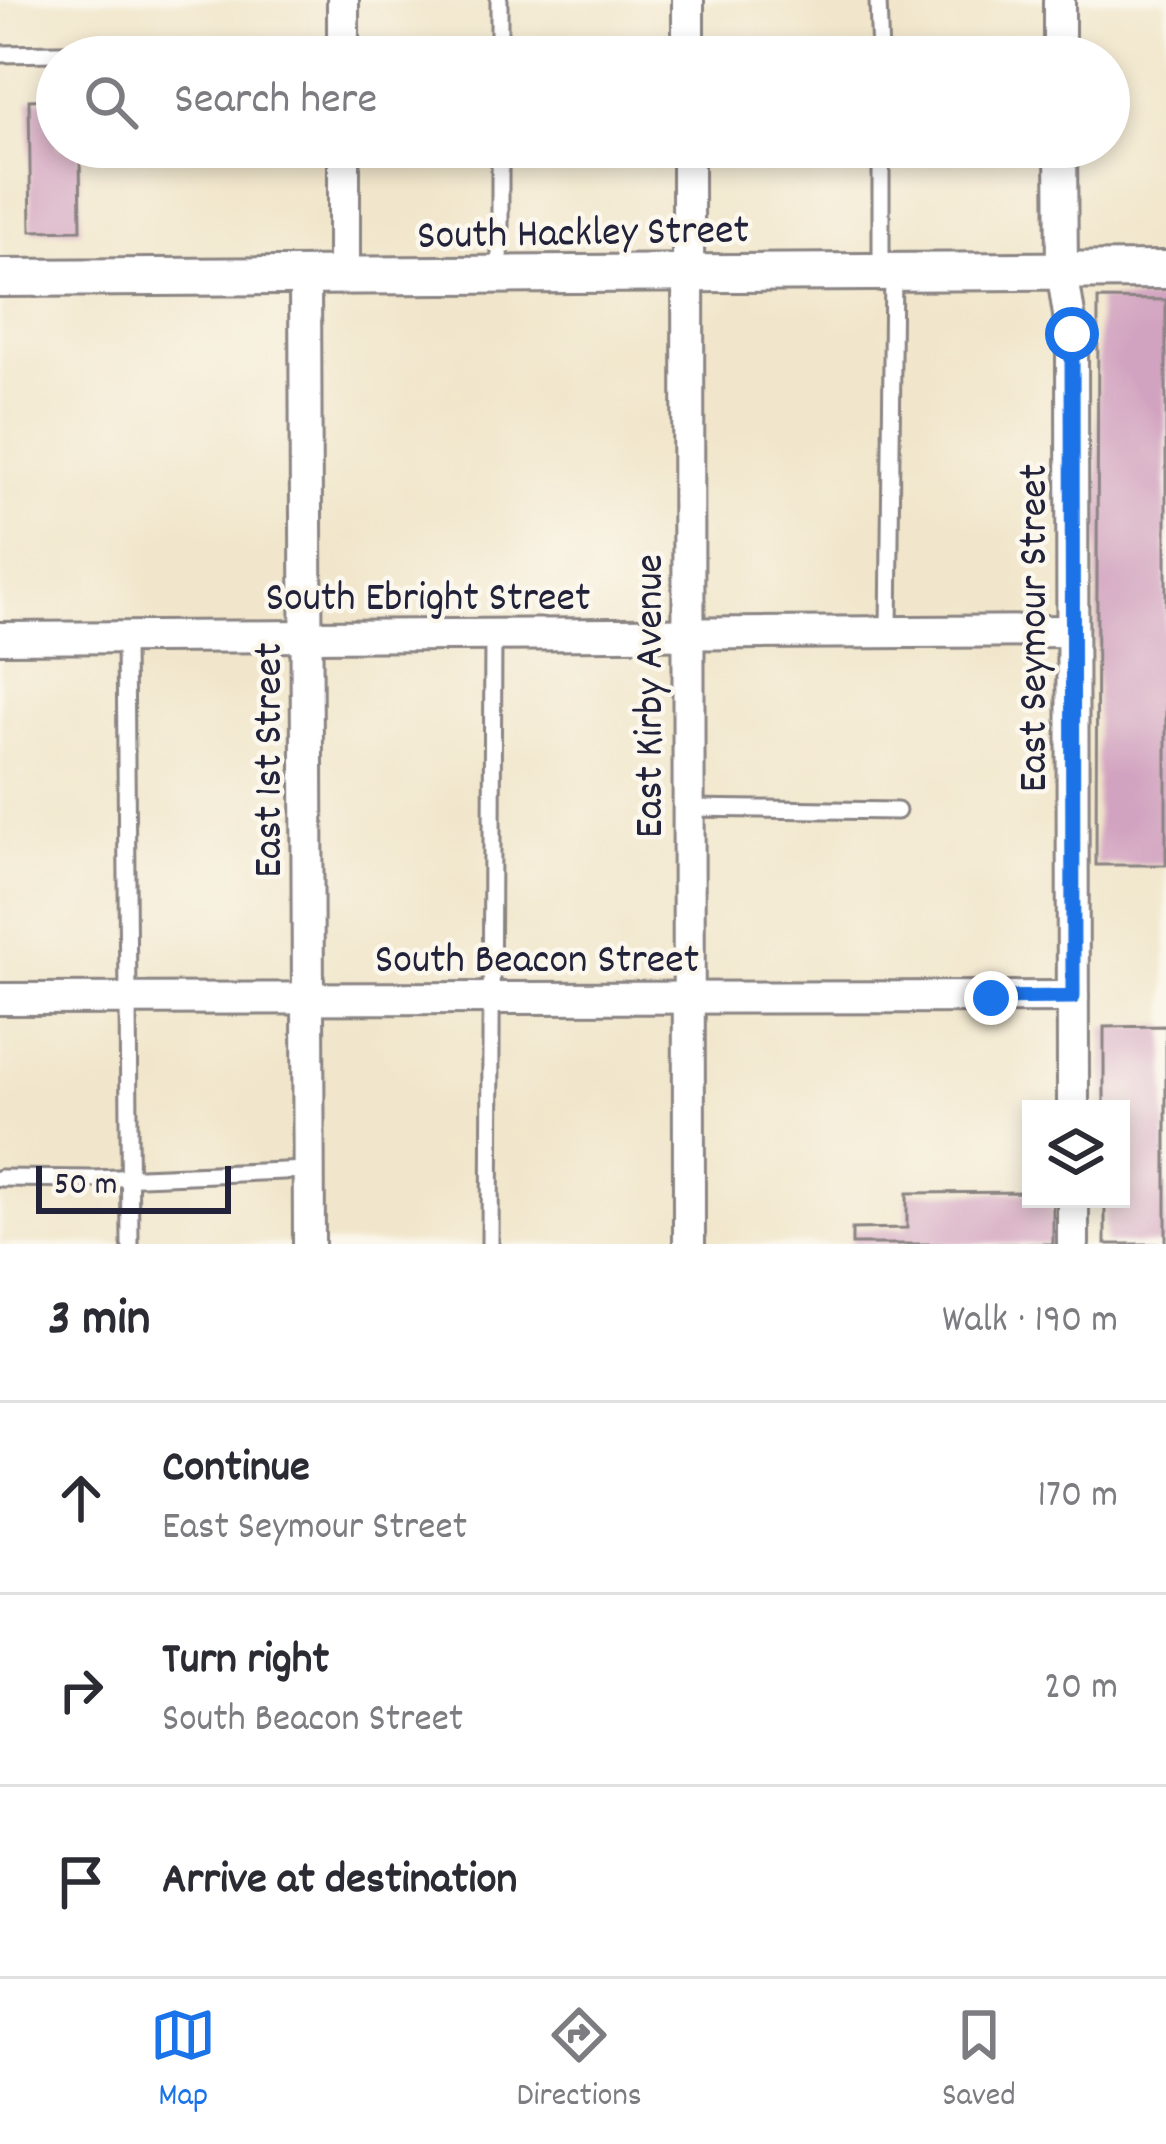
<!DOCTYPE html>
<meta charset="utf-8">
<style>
:root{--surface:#fff;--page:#f7f7f7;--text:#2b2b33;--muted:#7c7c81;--line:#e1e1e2;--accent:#1a73e8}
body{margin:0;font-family:Dekko,sans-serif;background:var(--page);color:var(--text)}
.controls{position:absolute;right:36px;bottom:36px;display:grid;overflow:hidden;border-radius:0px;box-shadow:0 6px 18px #0003}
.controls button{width:108px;height:108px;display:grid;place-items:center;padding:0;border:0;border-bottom:3px solid var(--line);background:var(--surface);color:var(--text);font:60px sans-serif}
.scale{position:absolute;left:36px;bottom:30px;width:195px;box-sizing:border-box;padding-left:12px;border:6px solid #22223b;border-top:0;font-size:33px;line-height:42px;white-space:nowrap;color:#22223b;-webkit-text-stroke:9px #fbf7ec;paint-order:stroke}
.stop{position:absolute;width:36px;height:36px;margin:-27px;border:9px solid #1a73e8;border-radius:50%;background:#fff}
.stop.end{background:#1a73e8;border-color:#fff;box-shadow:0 3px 12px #0008}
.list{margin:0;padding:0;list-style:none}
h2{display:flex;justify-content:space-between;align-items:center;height:156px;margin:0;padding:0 48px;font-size:51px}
h2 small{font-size:39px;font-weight:400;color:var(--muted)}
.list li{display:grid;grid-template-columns:78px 1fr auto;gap:36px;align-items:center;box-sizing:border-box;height:192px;padding:0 48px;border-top:3px solid var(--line)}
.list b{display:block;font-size:45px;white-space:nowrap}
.list p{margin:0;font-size:39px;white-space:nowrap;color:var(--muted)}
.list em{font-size:39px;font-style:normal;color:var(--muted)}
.icon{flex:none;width:66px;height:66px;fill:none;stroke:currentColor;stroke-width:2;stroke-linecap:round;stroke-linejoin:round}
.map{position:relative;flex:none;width:1166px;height:1244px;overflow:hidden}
.search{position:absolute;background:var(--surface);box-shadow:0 6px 18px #0003;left:36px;right:36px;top:36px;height:132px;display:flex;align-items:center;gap:30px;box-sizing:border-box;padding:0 42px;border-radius:66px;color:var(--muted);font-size:45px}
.sheet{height:732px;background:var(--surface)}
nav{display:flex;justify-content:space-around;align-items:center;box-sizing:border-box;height:168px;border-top:3px solid var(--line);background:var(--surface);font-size:33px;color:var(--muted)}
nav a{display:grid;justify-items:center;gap:6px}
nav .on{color:var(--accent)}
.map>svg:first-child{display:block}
.building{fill:#d2a3c0}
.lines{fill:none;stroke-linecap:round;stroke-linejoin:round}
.service-casing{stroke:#8a8483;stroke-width:21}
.minor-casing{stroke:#8a8483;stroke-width:36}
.tertiary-casing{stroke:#8a8483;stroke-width:42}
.service{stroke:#fff;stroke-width:15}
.minor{stroke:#fff;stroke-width:30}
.tertiary{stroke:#fff;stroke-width:36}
.route{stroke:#1a73e8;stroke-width:15}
.labels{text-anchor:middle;stroke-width:9;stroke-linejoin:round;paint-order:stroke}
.street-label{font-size:42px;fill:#22223b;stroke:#fbf7ec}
</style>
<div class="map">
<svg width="1166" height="1244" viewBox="0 0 1166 1244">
<rect width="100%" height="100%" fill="#fbf7ec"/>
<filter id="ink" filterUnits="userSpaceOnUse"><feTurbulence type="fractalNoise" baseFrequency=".00833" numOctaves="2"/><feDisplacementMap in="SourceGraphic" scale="24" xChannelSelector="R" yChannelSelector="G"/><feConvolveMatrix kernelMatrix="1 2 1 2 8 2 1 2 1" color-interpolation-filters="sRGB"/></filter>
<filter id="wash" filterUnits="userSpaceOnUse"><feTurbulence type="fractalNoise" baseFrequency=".004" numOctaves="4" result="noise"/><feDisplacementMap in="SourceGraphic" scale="48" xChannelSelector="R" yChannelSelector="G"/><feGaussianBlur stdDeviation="2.7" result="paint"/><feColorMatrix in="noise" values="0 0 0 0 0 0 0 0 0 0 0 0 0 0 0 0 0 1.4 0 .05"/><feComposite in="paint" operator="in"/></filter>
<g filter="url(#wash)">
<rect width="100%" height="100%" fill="#f1e6cb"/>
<g id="blocks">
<g class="building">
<path d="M57,99v48h59v7l-36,1 1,75 -50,1 -2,-131z"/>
<path d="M1098,299l68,1v565h-70z"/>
<path d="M1166,1026v218h-61v-45h16v-90h-17v-82z"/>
<path d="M1031,1192v7h22v45h-201v-15l55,-1v-35z"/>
</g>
</g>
</g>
<g filter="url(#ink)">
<use href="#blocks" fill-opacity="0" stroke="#8a8483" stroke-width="3"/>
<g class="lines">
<defs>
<g id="service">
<path d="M499,0v57"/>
<path d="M878,0l2,57"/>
<path d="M0,54l343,-6"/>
<path d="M500,147v128"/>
<path d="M881,147v122"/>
<path d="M889,632l4,-363"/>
<path d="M125,638l5,606"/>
<path d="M688,808l209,3"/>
<path d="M0,1178l93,1 215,-9"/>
<path d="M490,1244l3,-609"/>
</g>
<g id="minor">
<path d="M343,0v57"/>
<path d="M1059,0v57"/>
<path d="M688,57v-57"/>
<path d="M344,147v130"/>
<path d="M688,147l1,1097"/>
<path d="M1061,147l1,123 10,64 1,775"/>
<path d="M305,277l4,967"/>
<path d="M0,638l1072,-7"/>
<path d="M0,999l1073,-2"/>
<path d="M1073,1199v45"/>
</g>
<path id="tertiary" d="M0,278l1166,-8"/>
</defs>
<use href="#service" class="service-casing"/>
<use href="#minor" class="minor-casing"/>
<use href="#tertiary" class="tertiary-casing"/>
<use href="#service" class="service"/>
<use href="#minor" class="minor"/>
<use href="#tertiary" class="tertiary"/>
</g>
</g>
<g class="lines" filter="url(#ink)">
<path class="route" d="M991,998l82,-1 -1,-663"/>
</g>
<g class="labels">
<g class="street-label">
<text transform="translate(583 229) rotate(-1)" y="15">South Hackley Street</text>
<text x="428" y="609">South Ebright Street</text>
<text transform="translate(1030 628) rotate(-90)" y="15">East Seymour Street</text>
<text transform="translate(646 696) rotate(-90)" y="15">East Kirby Avenue</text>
<text transform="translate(265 760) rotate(-90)" y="15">East 1st Street</text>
<text x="537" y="971">South Beacon Street</text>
</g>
</g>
</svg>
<div class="controls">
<button><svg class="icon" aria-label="layers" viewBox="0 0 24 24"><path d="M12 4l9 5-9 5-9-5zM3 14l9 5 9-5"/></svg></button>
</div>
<div class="scale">50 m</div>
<div class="stop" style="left:1072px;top:334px"></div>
<div class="stop end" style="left:991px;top:998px"></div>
<div class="search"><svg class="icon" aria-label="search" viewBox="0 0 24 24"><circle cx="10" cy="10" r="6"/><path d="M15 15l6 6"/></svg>Search here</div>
</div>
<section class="sheet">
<h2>3 min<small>Walk · 190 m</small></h2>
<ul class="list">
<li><svg class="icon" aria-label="ahead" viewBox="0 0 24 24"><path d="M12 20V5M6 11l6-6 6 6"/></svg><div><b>Continue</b><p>East Seymour Street</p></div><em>170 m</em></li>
<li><svg class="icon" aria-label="right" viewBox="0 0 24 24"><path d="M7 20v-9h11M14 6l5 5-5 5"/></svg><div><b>Turn right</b><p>South Beacon Street</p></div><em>20 m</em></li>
<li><svg class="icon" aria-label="arrive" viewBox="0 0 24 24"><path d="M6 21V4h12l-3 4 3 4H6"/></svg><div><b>Arrive at destination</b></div></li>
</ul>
</section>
<nav>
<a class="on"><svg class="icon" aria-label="map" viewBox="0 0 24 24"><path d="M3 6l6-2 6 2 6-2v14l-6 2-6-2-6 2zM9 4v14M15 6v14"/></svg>Map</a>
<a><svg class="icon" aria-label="directions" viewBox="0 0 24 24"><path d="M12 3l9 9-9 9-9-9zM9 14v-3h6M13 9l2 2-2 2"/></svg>Directions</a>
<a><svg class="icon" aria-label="saved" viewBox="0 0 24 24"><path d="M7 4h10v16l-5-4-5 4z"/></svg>Saved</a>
</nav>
